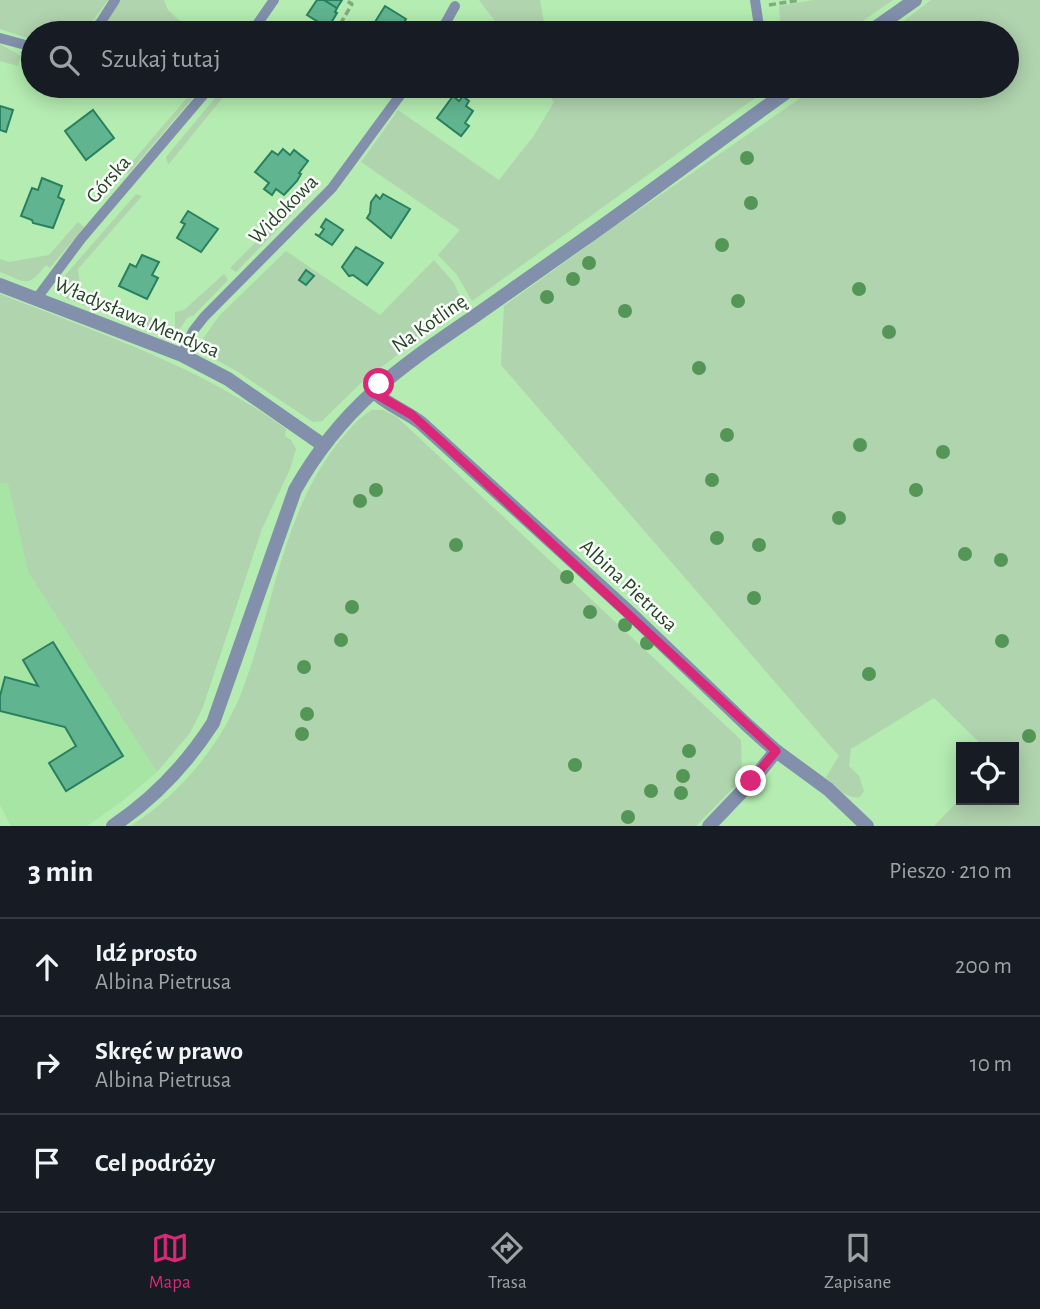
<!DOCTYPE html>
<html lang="pl">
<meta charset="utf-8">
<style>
:root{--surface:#171b24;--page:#20242c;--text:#f1f3f6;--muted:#9ea1a6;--line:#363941;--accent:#db2777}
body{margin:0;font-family:"Alegreya Sans",sans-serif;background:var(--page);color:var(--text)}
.controls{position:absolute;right:21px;bottom:21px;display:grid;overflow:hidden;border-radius:0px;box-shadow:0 4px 18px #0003}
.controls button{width:63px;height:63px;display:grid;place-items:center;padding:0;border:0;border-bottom:2px solid var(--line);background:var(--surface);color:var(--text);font:35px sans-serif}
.stop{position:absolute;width:21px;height:21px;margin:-16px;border:5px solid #db2777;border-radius:50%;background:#fff}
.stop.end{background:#db2777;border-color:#fff;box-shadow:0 2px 7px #0008}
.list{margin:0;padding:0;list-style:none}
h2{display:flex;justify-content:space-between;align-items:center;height:91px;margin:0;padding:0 28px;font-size:30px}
h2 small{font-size:23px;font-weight:400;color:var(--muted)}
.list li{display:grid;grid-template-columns:46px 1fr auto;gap:21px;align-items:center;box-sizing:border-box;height:98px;padding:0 28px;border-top:2px solid var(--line)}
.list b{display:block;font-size:26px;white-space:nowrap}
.list p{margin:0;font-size:23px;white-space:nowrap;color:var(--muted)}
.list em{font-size:23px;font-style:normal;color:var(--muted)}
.icon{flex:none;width:38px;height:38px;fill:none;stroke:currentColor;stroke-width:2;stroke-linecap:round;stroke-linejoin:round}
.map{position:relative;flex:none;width:1040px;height:826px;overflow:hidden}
.search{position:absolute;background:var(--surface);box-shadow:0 4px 18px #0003;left:21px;right:21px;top:21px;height:77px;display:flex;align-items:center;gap:18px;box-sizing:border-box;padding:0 24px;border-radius:38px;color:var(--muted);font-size:26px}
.sheet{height:385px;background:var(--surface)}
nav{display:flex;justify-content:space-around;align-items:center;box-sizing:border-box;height:98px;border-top:2px solid var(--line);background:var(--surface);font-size:19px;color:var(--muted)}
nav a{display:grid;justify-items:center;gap:4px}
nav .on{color:var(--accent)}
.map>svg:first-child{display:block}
.built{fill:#a6e5a3}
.green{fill:#b0d4ae}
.building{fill:#61b490;stroke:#28805e;stroke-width:2}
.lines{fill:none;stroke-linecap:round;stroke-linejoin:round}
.path{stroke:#80ab7d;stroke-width:3.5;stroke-dasharray:7 3.5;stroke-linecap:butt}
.service{stroke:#8290ac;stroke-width:10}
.minor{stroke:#8290ac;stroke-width:14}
.tertiary{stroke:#8290ac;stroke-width:14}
.tree{fill:#549656}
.route{stroke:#db2777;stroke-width:9}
.labels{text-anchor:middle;stroke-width:5;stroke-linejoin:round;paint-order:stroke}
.street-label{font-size:21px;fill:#2b412a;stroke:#f8fef8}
</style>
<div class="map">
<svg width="1040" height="826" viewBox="0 0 1040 826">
<rect width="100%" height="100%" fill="#b4ecb1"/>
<path class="built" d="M8,482l20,90 129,200 -36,30 -34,24h-76l-11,-21v-322z"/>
<g class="green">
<path d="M0,0h108l-13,18 -16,15h-46v7l-33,-11z"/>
<path d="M120,0h44l4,10 25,23h-70l-3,-2 -2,2h-22l13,-13z"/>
<path d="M479,0h61l6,33h-42z"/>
<path d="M814,0h79l-48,33h-64l-2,-27z"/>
<path d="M931,0h109v826h-106l27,-28 53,2v-53h-30l-50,-49 -83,51 -2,17 10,10 5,15 -4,6c-14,3 -25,-11 -34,-20l13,-21 -338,-391 3,-59 100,-72 214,-148h189v-53h-119z"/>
<path d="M0,44l21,12 -3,10 -18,-5z"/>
<path d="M175,86h28l-75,88 -3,-4 62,-72z"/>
<path d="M225,86h7l-63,78 -2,-2 -1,-5z"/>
<path d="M543,86h217l2,7 -290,208 -15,-26 -19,-20 22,-25 -99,-68 37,-52 101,70 34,-43 21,-35z"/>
<path d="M136,194l6,2 -64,73 3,23 73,27v10l6,2v3l-92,-35 -11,-7 5,-13z"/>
<path d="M301,197l7,1 -72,74 -6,-4z"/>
<path d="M78,222l6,5 -34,41 -4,-3c-19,24 -20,17 -46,7v-13l9,3 40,-7z"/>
<path d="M286,251l94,64 54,-55 20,23 10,24 -98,71 -44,43 -9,1 -75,-50 -34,-19 -4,-10 19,-27z"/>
<path d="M224,274l4,6 -34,35 -7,3 -12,18v-24l9,-2z"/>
<path d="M0,294c98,39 200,72 286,135l-1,7 6,4 5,9 -6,20 -28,60 -59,178 -13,26 -33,39 -129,-200 -20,-89h-8z"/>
<path d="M372,410h11l14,7 344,323 1,39 -46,47h-565c49,-32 90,-81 111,-135 32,-83 39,-176 96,-248 10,-12 20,-25 34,-33z"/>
</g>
<g class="building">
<path d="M317,0h7l13,8 -2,4 2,1 -9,15 -21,-13z"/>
<path d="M324,0h18l-5,8z"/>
<path d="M385,6l21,13 -9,14h-9l-15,-8z"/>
<path d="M453,96l6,5 4,-5 6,5 -3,5 7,5 -8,12 4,3 -8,10 -24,-18z"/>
<path d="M0,106l13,4 -7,22 -6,-2z"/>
<path d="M93,110l21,28 -28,22 -21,-29z"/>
<path d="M283,149l7,6 4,-5 14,11 -9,12 2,1 -4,7 -13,14 -8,-6 -4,6 -8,-6 5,-6 -14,-11 17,-21 6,4z"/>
<path d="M42,178l20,8 -4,11 6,3 -11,28 -20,-5 -1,-3 -11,-4 11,-28 6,2z"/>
<path d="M383,194l27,15 -19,29 -24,-20 3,-5 1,-11 5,-7 4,4z"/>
<path d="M188,211l30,18 -17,23 -24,-14 8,-14 -4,-2z"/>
<path d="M326,219l17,11 -11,15 -17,-11 4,2 5,-7 -3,-2z"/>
<path d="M356,247l27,16 -16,22 -14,-10 -4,1 -7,-9z"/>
<path d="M142,255l17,7 -7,13 6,3 -11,21 -28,-13 11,-22 6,3z"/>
<path d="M306,270l8,6 -8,9 -7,-5z"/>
<path d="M53,642l70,114 -57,35 -17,-28 27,-17 -11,-19 -65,-16v-15l5,-19 33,9 -15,-26z"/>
</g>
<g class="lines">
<g class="path">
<path d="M769,5l31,-5"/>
<path d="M402,30l5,3"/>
<path d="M335,33l17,-29 -7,-4"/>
</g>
<g class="service">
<path d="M755,0l5,33"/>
<path d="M90,33l11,-11 14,-22"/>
<path d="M251,33l23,-33"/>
<path d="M440,33l15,-27"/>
<path d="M0,38l33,9"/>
<path d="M766,86l7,15"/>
<path d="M37,298l44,-59 130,-153"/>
<path d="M182,355l11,-24 11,-14 128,-129 75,-102"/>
</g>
<g class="minor">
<path d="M0,285l182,70 46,24 95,66"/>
<path d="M372,390c13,14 34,21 49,33l210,191 116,111 29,26 52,38 39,37"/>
<path d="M709,826l43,-45 24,-30"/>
</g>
<g class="tertiary">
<path d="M868,33l47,-33"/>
<path d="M113,826c42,-28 73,-61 100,-103l82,-233c46,-82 102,-121 177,-172 36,-25 72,-51 108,-76 73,-51 143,-105 215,-156"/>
</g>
</g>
<g class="tree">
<circle cx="747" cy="158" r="7"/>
<circle cx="751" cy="203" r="7"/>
<circle cx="722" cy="245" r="7"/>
<circle cx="589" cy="263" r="7"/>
<circle cx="573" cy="279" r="7"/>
<circle cx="859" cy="289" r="7"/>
<circle cx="547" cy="297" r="7"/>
<circle cx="738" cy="301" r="7"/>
<circle cx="625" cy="311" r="7"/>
<circle cx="889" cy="332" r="7"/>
<circle cx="699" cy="368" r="7"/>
<circle cx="727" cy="435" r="7"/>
<circle cx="860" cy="445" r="7"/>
<circle cx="943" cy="452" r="7"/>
<circle cx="712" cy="480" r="7"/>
<circle cx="376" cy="490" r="7"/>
<circle cx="916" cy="490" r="7"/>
<circle cx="360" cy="501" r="7"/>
<circle cx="839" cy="518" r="7"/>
<circle cx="717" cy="538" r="7"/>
<circle cx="456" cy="545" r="7"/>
<circle cx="759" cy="545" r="7"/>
<circle cx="965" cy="554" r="7"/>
<circle cx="1001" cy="560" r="7"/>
<circle cx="567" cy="577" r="7"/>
<circle cx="754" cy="598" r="7"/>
<circle cx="352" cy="607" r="7"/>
<circle cx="590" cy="612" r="7"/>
<circle cx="625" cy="625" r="7"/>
<circle cx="341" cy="640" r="7"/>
<circle cx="1002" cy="641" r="7"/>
<circle cx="647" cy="643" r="7"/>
<circle cx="304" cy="667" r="7"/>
<circle cx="869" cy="674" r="7"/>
<circle cx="307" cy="714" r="7"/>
<circle cx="302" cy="734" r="7"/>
<circle cx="1029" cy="736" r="7"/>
<circle cx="689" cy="751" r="7"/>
<circle cx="575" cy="765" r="7"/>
<circle cx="683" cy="776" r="7"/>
<circle cx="651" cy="791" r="7"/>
<circle cx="681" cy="793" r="7"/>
<circle cx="628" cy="817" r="7"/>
</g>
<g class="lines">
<path class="route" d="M379,384l-7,6 4,4 36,21 30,27 334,309 -25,30"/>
</g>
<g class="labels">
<g class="street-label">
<text transform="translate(108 179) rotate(-49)" y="7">Górska</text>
<text transform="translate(283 209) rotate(-45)" y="7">Widokowa</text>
<text transform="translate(137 317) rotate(23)" y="7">Władysława Mendysa</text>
<text transform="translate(429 323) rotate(-35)" y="7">Na Kotlinę</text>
<text transform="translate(629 585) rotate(43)" y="7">Albina Pietrusa</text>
</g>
</g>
</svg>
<div class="controls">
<button><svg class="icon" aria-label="locate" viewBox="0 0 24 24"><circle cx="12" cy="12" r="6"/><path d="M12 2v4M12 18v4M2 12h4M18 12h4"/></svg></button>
</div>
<div class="stop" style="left:379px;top:384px"></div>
<div class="stop end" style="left:751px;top:781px"></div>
<div class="search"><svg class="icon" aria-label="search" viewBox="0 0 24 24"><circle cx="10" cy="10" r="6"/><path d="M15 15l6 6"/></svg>Szukaj tutaj</div>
</div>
<section class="sheet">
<h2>3 min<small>Pieszo · 210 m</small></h2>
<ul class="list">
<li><svg class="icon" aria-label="ahead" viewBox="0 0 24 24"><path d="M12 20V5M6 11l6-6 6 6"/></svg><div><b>Idź prosto</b><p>Albina Pietrusa</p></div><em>200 m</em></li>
<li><svg class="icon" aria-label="right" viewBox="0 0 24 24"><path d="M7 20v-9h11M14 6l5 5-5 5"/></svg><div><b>Skręć w prawo</b><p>Albina Pietrusa</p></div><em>10 m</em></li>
<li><svg class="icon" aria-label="arrive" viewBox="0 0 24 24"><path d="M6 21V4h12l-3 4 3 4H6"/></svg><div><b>Cel podróży</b></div></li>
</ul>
</section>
<nav>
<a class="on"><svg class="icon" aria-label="map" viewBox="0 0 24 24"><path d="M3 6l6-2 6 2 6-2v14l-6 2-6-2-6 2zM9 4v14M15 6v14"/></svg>Mapa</a>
<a><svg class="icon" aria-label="directions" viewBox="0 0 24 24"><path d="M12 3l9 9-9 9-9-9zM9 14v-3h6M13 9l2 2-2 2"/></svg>Trasa</a>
<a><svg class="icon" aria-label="saved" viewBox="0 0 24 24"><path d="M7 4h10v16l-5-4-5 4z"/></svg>Zapisane</a>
</nav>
